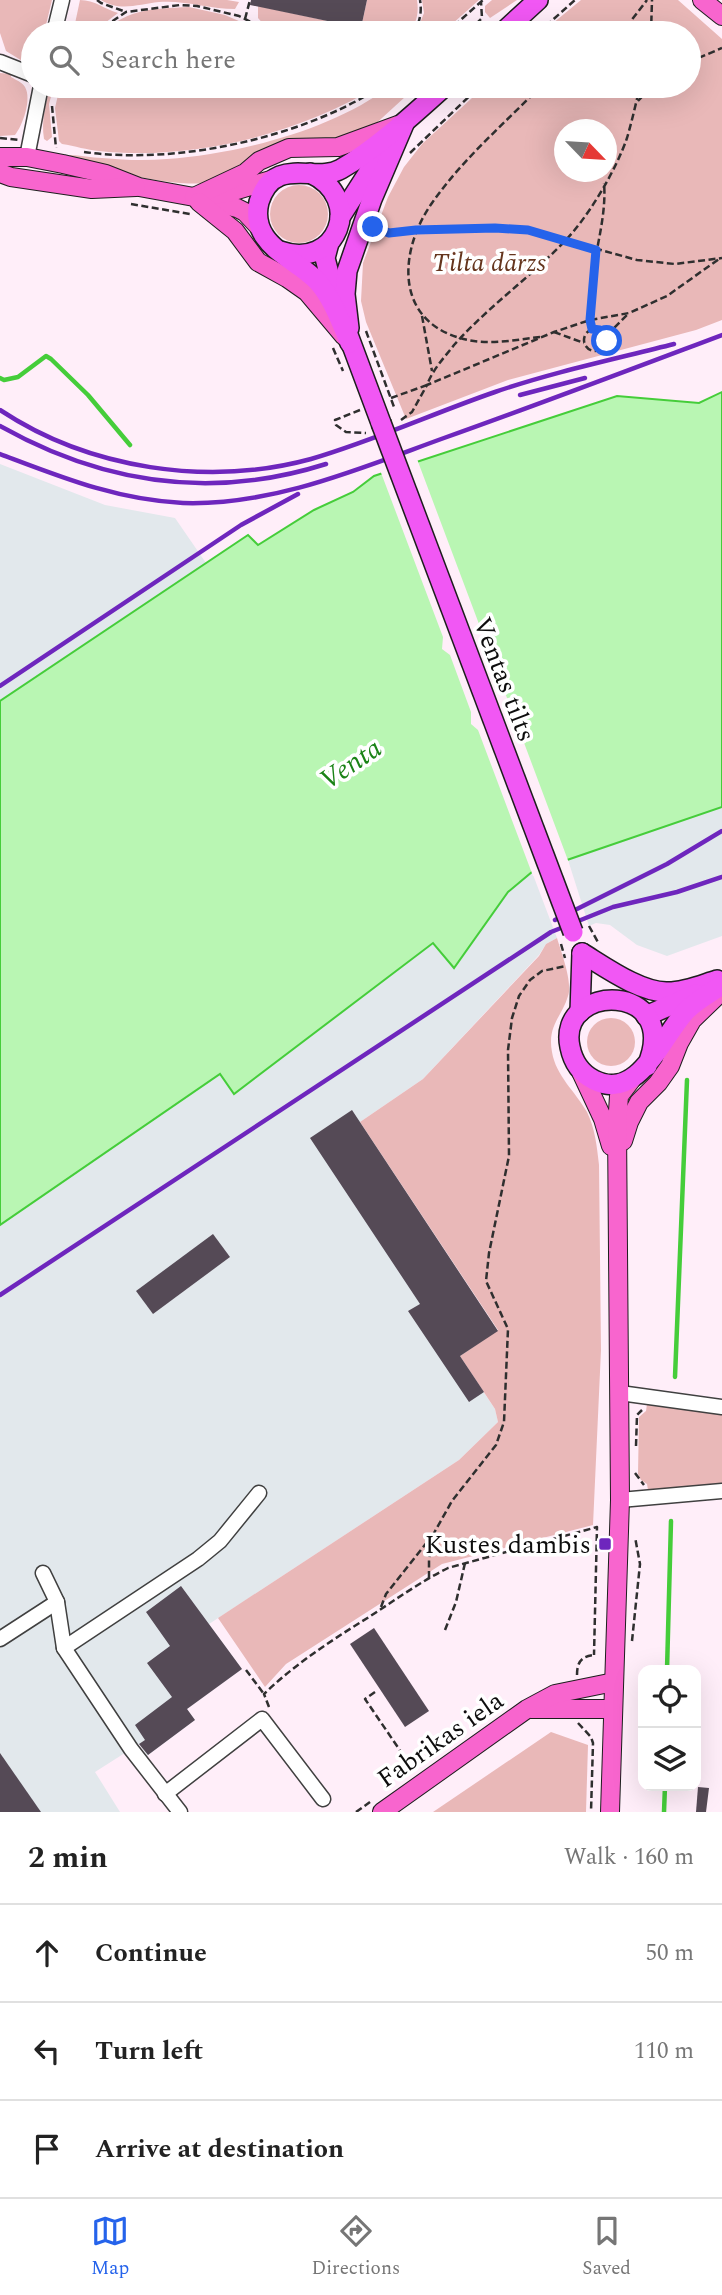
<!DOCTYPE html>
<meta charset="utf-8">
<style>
:root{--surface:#fff;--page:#f6f6f6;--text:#222;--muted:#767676;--line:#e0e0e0;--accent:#2563eb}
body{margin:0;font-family:Spectral,serif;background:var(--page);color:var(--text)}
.controls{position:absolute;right:21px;bottom:21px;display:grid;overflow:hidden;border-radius:14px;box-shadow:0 7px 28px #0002}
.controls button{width:63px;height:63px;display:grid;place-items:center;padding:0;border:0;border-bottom:2px solid var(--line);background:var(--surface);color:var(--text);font:35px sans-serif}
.compass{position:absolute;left:554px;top:119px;width:63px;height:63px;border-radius:50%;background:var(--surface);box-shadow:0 7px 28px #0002;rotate:115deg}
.stop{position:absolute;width:21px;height:21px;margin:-16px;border:5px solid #2563eb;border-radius:50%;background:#fff}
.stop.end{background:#2563eb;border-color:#fff;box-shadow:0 2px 7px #0008}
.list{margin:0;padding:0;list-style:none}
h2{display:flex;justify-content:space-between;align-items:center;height:91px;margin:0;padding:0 28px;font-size:30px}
h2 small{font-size:23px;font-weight:400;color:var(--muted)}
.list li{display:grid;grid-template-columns:46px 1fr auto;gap:21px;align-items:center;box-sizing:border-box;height:98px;padding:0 28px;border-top:2px solid var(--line)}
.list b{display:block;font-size:26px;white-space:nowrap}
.list em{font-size:23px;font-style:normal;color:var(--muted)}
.icon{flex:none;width:38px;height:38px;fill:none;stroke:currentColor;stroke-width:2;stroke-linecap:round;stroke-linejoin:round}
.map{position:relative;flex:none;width:722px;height:1812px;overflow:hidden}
.search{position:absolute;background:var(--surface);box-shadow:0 7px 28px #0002;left:21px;right:21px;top:21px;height:77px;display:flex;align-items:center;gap:18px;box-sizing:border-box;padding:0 24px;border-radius:38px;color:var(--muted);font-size:26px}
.sheet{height:385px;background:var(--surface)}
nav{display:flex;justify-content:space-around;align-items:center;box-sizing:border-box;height:98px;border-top:2px solid var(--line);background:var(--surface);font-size:19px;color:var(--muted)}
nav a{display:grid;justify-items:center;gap:4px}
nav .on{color:var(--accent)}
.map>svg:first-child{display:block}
.industrial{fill:#e2e8ec}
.green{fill:#e9b8b8;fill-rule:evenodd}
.water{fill:#b9f6b3;stroke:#45cd3a;stroke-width:2}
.pier{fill:#ffeef9}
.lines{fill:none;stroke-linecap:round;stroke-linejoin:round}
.stream{stroke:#45cd3a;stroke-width:4.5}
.building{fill:#554a56}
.minor-casing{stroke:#404040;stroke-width:17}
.major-casing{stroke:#1e1e1e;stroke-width:20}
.highway-casing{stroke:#1e1e1e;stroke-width:22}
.path{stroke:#2f2f2f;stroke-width:2.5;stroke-dasharray:7 3.5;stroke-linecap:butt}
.minor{stroke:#fff;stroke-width:14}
.major{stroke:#f865ce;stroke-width:18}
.highway{stroke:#f157f4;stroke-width:19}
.rail{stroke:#6e26bd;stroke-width:4.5}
.highway-bridge-casing{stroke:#1e1e1e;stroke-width:22;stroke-linecap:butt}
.highway-bridge{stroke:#f157f4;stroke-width:19}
.route{stroke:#2563eb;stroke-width:9}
.poi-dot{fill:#6e26bd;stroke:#fff;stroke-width:2.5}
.labels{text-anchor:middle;stroke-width:7;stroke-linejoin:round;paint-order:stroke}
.park-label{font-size:26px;font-style:italic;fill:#65351e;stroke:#fff}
.street-label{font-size:26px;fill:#0d0d0d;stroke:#fff}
.poi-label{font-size:26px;fill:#0d0d0d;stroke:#fff;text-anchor:end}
.water-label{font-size:28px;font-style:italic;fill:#1a8316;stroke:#fff}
</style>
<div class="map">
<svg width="722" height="1812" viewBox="0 0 722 1812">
<rect width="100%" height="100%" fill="#ffeef9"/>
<g class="industrial">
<path d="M0,464l105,41 70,13 31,45 -206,138z"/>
<path d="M722,807v129l-55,20 -30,-11 -27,-20 -14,-2 -7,3 -21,-66z"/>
<path d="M532,872l25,66 -11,6 -7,11 -116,124 -63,43 138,209 -38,26 35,52 3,13 -39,38 -250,164 33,45 -55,40 8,11 -48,36 -8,-12 -44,28 25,40h-120v-587l220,-151 14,19 200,-150 21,25 53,-76z"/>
</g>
<g class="green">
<path d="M0,0h52l-8,33h-11v28l-9,1 -18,-11 -6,-18z"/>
<path d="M80,0c15,0 24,9 38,13l-26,20h-19z"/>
<path d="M101,0h126l12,2 -4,7c-25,0 -50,-9 -76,-7 -20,2 -39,10 -58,-2z"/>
<path d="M367,0h50c2,12 0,23 -8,33h-130l-14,-7 -7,-8v-12l103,22z"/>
<path d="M422,0h57l-37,33h-26l8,-20z"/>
<path d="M492,0h25l-27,18 -5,-6v-6z"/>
<path d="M581,0h97l44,39v281l-26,10 -188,50 -102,39 -40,-97 -5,-21 2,-38 25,-66 16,-30 18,-23 63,-58h204v-53h-148zM564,130h42v42h-42z"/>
<path d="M189,7l36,8 41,18h-166c32,-25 50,-24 89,-26z"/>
<path d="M0,73l11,1v3c5,3 11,5 14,10 7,12 -2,38 -10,48l-15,1z"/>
<path d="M50,86h4l-5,18 3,33 -5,4 -3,-2c-3,-19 2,-35 6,-53z"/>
<path d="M60,86h318c-79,48 -186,75 -279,65 -12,-1 -24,-5 -37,-7l-3,-3 -4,-33z"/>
<path d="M390,86h27l-47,43 -160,54c-45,4 -98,-13 -142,-23l2,-5c11,0 21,3 32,3 21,2 43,3 65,1 71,-5 166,-29 223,-73z"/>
<circle cx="299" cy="214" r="29"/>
<path d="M557,938c4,14 16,44 11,58 -6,21 -21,29 -16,56 4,24 23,39 35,60 8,16 10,35 12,53l2,185 -8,175 -151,39 -156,100 -21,23 -47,-69 241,-158 39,-38 -3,-13 -35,-53 38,-26 -138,-208 63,-43 116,-123 7,-12z"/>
<circle cx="611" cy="1042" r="24"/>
<path d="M647,1404l75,11v70l-74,5 -1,-6 -6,-4 -3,-6 1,-57 7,-6z"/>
<path d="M551,1732l37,13 -2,67h-153z"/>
</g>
<path class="water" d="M722,392v415l-190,65 -24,20 -54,76 -21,-25 -199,151 -14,-20 -220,151v-524l248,-166 10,10 56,-35 39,-18 21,-16 243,-80 82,7z"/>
<path class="pier" d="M417,459l62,165 8,8 -1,10 21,56 8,8 -1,10 55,147 -36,13 -55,-146 -7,-6v-12l-21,-57 -8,-6 1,-12 -63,-167z"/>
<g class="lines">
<g class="stream">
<path d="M0,378l4,2 14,-3 28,-21 5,3 37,36 42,50"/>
<path d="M675,1377l12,-297"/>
<path d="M667,1670l4,-149"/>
<path d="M664,1812l1,-26"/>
</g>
</g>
<g class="building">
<path d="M251,0h116l-6,28 -111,-23z"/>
<path d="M352,1110l146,221 -38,25 24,36 -15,10 -61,-91 12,-7 -110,-166z"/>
<path d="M213,1234l17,23 -77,57 -17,-23z"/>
<path d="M181,1586l61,83 -55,40 8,11 -47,35 -9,-11 6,-4 -10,-15 37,-28 -25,-34 23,-17 -24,-34z"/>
<path d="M374,1628l55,83 -24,16 -55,-83z"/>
<path d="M0,1753l41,59h-41z"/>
<path d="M698,1787l11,1 -3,24h-10z"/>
</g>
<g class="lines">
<defs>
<g id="minor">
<path d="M54,33l8,-33"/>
<path d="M0,62l33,13"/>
<path d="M27,157l14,-71"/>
<path d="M620,1393l102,14"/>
<path d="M620,1500l102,-9"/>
<path d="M43,1573l14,29 7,46 67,101 49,63"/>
<path d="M0,1639l57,-37"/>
<path d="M64,1648l134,-89 22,-18 39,-48"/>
<path d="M165,1794l97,-75 61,80"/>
</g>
<g id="major">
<path d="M702,0l20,16"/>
<path d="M0,157h27l36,7 43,10 33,13 55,10 43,11 8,4 15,16"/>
<path d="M0,173l11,4 81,12 44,-2"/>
<path d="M213,195l18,-3 46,-14"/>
<path d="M194,197l51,-24 14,-12 30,-13 49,-1 60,-22"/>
<path d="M199,202l36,29 23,31 29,16 20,14 37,44"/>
<path d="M581,1072l22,47 8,27"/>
<path d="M623,1141l6,-19 10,-20 19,-19 12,-17 9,-23 13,-23 29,-28"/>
<path d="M531,1709h82"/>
<path d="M382,1812l145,-103 28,-15 59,-12"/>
<path d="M610,1812l10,-312 -3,-374 2,-30 13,-17"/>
</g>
<g id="highway">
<path d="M502,33l36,-33"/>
<path d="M340,217l43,-67"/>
<path d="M329,243l-4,15 10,39"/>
<path d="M280,251c57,20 86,-52 30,-78"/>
<path d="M349,328l-4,-34 2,-23 25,-72 32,-75"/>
<path d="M347,332l34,91"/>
<path d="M350,343c-9,-20 -17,-44 -32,-61 -15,-17 -40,-26 -53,-45 -7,-10 -9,-23 -6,-35 15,-48 56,-18 82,-33 35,-20 74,-56 104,-83"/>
<path d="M582,953c23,14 59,40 86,39 17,0 33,-7 49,-12"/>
<path d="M580,1012l2,-59"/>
<path d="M646,1016l50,-22"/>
<path d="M647,1066c36,-85 -91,-84 -77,-19 3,15 10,26 24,33 45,23 69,-46 93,-70 10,-10 23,-17 35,-25"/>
</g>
</defs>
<use href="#minor" class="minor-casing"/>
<use href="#major" class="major-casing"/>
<use href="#highway" class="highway-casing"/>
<g class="path">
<path d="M97,0l4,3 25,9"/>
<path d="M245,19l5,-19"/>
<path d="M458,24l13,5 11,-11 -1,-16"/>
<path d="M95,33l31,-21 54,-7 17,1 42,10 33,17"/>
<path d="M413,33c7,-10 9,-21 7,-33"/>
<path d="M446,33l37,-33"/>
<path d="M538,33l37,-33"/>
<path d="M617,33l10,-7 20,-26"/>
<path d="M651,33l1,-33"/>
<path d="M689,62l33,-14"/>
<path d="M638,101l14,-15"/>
<path d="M52,106l4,42"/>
<path d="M0,138l19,2"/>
<path d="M84,152c94,13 218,-14 298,-66"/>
<path d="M410,153l70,-67"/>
<path d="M131,204l59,10"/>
<path d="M378,229l11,4 27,-3 79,-2 33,2 109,30 38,4 47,-6"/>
<path d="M422,316l10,55"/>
<circle cx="595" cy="340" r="11"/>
<path d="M592,329c-10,-47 16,-99 12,-146"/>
<path d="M366,331l28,76"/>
<path d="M554,332l30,11"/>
<path d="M607,335l22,-22"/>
<path d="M540,337c-26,3 -54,9 -80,1 -66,-19 -61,-88 -28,-135 27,-39 64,-72 98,-106l13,-11"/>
<path d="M333,348l10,23"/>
<path d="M391,398l36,-13c6,-16 17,-27 27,-40 34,-38 74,-66 109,-102 25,-25 53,-73 64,-105 5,-17 9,-35 13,-52"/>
<path d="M360,410l-25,10 1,5 10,7 20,1"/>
<path d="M401,420l11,-8 15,-27 127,-53 36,-12 39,-7 38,-17 52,-37"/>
<path d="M589,926l10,18"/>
<path d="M561,944l4,14"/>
<path d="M636,1446l1,-31 5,-5"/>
<path d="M635,1473l9,12"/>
<path d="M429,1578v-19l5,-26 18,-32 44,-56 8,-23 4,-93 -22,-48 3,-28 20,-97 -1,-106 4,-32 7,-22 11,-16 12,-9 24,-5"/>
<path d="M381,1607l5,-13 46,-58"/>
<path d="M445,1630l11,-28 9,-39"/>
<path d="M632,1641l8,-77 -5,-27"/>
<path d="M246,1670l18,24"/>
<path d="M577,1675c0,-14 5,-19 18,-20"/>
<path d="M375,1692l-10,7 49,72"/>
<path d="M269,1707l-5,-13c31,-30 68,-54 105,-77 26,-17 51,-35 79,-49l149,-41 -3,128"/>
<path d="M578,1723l13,14 2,6 -2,69"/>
<path d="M356,1812l14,-10"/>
</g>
<use href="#minor" class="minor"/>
<use href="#major" class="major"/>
<use href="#highway" class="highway"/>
<g class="rail">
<path d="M520,395l65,-17"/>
<path d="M0,410c89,59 208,77 311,49 62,-18 123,-46 184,-67 58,-20 120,-33 179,-48"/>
<path d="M0,426c103,58 212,74 326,38"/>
<path d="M0,454c61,23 117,46 183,49 90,3 178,-35 261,-65 93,-33 185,-68 278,-103"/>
<path d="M0,686l241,-161 57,-31"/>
<path d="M555,920l112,-56 55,-33"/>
<path d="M0,1295l551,-363 62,-25 64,-15 45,-15"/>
</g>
<defs>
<path id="highway-bridge" d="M381,423l192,509"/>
</defs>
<use href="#highway-bridge" class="highway-bridge-casing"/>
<use href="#highway-bridge" class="highway-bridge"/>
</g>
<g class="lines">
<path class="route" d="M373,227l16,6 27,-3 79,-2 33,2 68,20 -6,70 2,9 8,1 7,11"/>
</g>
<rect class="poi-dot" x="598" y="1537" width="14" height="14" rx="3.5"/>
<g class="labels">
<g class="park-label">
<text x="489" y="271">Tilta dārzs</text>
</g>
<g class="street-label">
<text transform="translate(505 679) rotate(69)" y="9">Ventas tilts</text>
<text transform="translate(440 1739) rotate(-35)" y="9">Fabrikas iela</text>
</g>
<g class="poi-label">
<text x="591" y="1553">Kustes dambis</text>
</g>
<g class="water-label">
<text transform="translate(350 763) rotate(-34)" y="10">Venta</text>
</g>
</g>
</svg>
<div class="controls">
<button><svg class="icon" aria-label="locate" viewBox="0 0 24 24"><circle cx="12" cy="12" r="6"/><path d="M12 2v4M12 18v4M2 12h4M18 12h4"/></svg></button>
<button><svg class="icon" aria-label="layers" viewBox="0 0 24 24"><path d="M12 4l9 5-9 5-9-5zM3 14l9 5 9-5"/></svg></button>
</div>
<svg class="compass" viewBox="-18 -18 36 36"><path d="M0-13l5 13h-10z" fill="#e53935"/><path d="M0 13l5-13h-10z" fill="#767676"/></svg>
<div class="stop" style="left:607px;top:341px"></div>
<div class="stop end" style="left:373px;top:227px"></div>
<div class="search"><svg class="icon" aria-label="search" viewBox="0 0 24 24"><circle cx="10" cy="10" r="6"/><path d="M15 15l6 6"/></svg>Search here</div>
</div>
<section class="sheet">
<h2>2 min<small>Walk · 160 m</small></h2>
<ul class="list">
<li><svg class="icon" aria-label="ahead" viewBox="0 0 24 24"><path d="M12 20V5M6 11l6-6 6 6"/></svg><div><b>Continue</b></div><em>50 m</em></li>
<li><svg class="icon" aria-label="left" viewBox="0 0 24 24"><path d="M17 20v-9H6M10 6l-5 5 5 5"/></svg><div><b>Turn left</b></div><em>110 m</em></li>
<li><svg class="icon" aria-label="arrive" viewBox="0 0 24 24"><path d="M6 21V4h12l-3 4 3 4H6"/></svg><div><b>Arrive at destination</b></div></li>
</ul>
</section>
<nav>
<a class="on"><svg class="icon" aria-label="map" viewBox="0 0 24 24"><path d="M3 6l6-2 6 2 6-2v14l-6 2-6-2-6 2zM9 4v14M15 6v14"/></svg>Map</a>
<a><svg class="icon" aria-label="directions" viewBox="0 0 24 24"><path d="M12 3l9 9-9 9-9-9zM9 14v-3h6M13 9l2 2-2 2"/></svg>Directions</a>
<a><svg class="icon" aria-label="saved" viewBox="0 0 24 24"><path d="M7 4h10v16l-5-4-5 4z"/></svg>Saved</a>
</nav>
